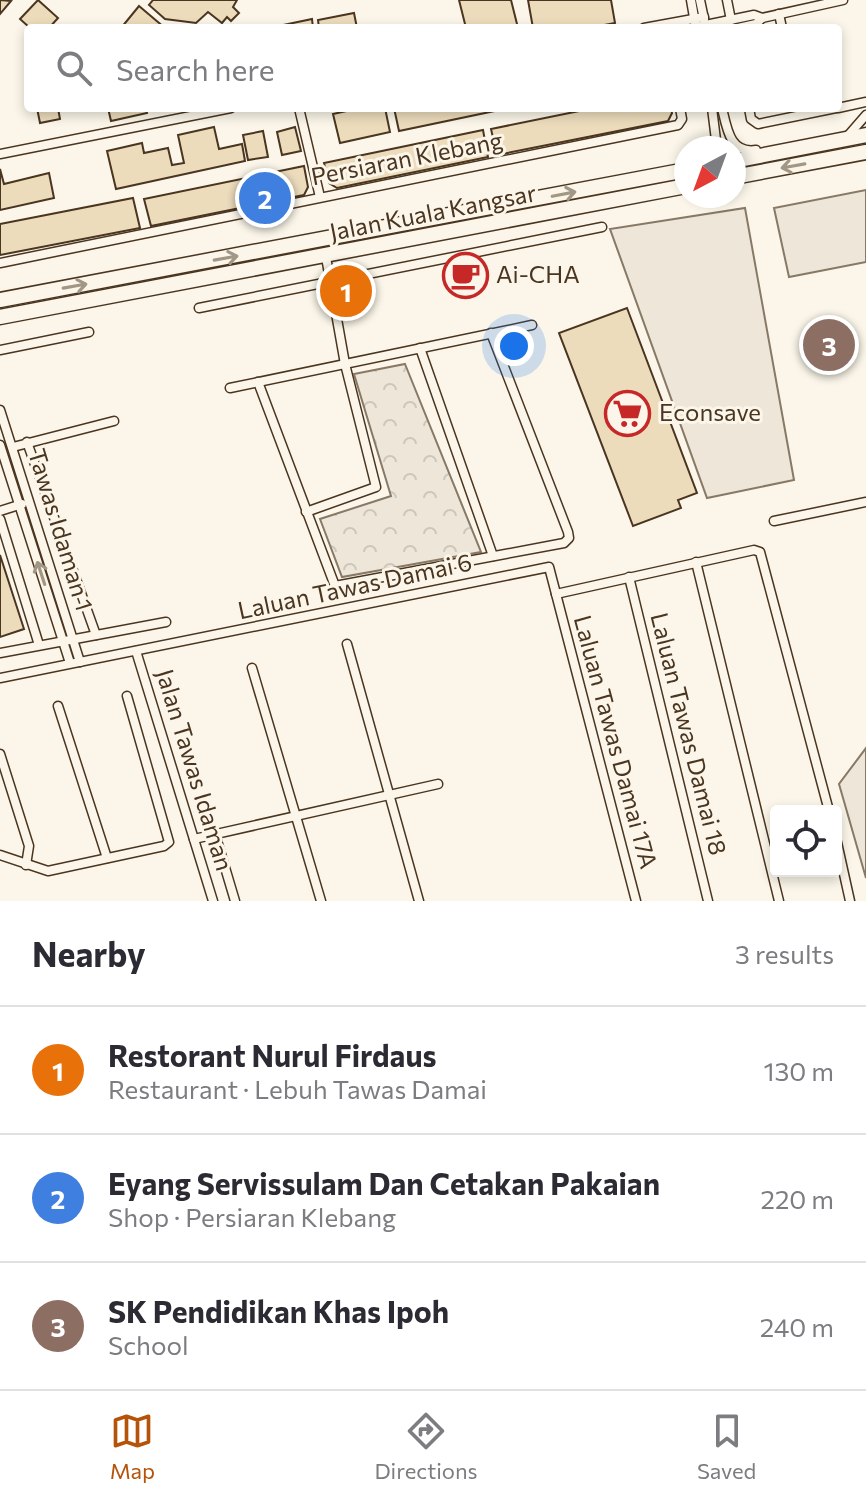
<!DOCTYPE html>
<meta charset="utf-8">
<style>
:root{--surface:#fff;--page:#f2f2f3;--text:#2b2b33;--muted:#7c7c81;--line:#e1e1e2;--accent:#b45309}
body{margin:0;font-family:Commissioner,sans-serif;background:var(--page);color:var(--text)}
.controls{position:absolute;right:24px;bottom:24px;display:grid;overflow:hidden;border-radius:8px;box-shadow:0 4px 12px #0003}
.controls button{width:72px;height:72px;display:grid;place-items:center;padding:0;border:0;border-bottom:2px solid var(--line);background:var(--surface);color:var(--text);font:40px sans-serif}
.compass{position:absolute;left:674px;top:136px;width:72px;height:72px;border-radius:50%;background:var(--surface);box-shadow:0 4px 12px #0003;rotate:221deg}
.you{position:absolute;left:514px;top:346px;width:28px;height:28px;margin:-20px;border:6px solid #fff;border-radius:50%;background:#1a73e8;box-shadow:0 0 0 12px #1a73e833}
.badge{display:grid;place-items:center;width:52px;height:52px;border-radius:50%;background:var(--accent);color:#fff;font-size:26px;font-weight:700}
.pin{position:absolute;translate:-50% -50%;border:4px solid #fff;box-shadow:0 2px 8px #0006}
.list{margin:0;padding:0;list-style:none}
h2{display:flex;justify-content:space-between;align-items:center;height:104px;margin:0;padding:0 32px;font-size:34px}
h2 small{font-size:26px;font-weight:400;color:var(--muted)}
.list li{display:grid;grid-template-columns:52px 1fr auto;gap:24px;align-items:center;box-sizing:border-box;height:128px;padding:0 32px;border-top:2px solid var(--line)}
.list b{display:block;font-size:30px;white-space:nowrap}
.list p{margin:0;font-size:26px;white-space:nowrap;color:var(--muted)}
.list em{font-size:26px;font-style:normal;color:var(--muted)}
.icon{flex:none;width:44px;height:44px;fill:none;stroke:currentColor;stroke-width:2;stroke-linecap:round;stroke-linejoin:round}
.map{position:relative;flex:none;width:866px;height:901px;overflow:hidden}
.search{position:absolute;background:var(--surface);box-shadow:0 4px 12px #0003;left:24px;right:24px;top:24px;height:88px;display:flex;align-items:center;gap:20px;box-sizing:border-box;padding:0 28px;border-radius:8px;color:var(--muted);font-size:30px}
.sheet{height:488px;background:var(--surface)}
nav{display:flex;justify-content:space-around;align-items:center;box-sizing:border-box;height:112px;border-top:2px solid var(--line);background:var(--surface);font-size:22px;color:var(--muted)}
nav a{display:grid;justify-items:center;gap:4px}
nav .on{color:var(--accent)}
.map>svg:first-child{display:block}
.forest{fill:url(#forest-crowns);stroke:#887966;stroke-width:2}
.pitch{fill:#ede6d9;stroke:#887966;stroke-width:2}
.building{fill:#ecdcbc;stroke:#4a3520;stroke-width:2}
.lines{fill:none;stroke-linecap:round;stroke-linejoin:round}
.minor-casing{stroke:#4a3520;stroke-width:11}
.trunk-casing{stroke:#4a3520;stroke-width:17}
.minor{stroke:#fbf6e9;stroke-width:8}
.trunk{stroke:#fbf6e9;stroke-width:14}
.oneway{stroke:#a29684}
.labels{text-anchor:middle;stroke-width:6;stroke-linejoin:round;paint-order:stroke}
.street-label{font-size:24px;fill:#4a3520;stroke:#fbf6e9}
.poi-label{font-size:24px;fill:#4a3520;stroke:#fbf6e9;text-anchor:start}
</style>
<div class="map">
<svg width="866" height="901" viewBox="0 0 866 901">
<defs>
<pattern id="forest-crowns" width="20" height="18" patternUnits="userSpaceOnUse" patternTransform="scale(2)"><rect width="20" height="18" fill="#ede6d9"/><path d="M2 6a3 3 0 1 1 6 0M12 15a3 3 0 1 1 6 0" fill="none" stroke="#cdc6ba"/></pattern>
</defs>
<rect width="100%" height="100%" fill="#fbf6e9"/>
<path class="forest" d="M405,364l76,188 -139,25 -22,-58 71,-23 -37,-122z"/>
<g class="pitch">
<path d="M866,190v72l-77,15 -15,-69z"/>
<path d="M745,208l49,272 -87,18 -97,-269z"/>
<path d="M866,748v130l-27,-94z"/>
</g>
<g class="building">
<path d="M0,0l11,1 -11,13z"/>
<path d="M38,0l20,18 -9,10h-19l-10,-9z"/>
<path d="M153,0h84l-4,7 6,6 -8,8 -4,-4 -5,6 -14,-11 -12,11 -31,-4 -16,-14z"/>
<path d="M459,0h52l7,28h-52z"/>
<path d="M528,0h83l4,23 -27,5h-55z"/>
<path d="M139,6l26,22h-44z"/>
<path d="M354,13l3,15h-38l-1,-8z"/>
<path d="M312,19l1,9h-44z"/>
<path d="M37,108h21l2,11 -20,4z"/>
<path d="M108,108h38l1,5 -36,8z"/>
<path d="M360,108h25l5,24 -50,11 -7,-29z"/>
<path d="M394,108h115l-110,23z"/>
<path d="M594,108h77l1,5 -4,8 -171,34 -6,-26z"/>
<path d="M214,127l5,22 23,-5 3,17 -129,28 -9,-38 35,-8 2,10 24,-5 4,17 12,-2 -6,-28z"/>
<path d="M295,127l6,24 -19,4 -5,-23z"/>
<path d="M483,130l5,27 -151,31 -8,-5 -5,-20z"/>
<path d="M263,131l5,26 -20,3 -5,-25z"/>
<path d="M304,166l4,21 -4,8 -153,31 -7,-27z"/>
<path d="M0,169l4,15 45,-11 5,25 -54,12z"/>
<path d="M133,198l7,30 -140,27v-31z"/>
<path d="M627,308l70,185 -19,7 3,8 -48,18 -74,-193z"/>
<path d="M0,555l24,74 -24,8z"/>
</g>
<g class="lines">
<defs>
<g id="minor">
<path d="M691,0l4,23"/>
<path d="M700,0l4,19"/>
<path d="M727,0l4,20"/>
<path d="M779,14l3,14"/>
<path d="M696,27l58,-12 8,3"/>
<path d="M644,28l60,-11"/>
<path d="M738,28l18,-4 6,-6 81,-18"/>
<path d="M299,108l21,89"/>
<path d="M712,108l4,32 -3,8"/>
<path d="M722,108c5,21 8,46 34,42"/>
<path d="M749,108l2,11 7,5 78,-16"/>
<path d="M838,108l28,-6"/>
<path d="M846,138l20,-23"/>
<path d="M0,154l231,-46"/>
<path d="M0,263l678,-138 4,-6 -2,-11"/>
<path d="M199,308l403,-81"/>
<path d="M420,348l73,208"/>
<path d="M0,350l89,-18"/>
<path d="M258,382l77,204 229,-43 5,-5 -1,-6 -77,-199"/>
<path d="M230,388l302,-63"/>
<path d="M0,410l80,252"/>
<path d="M27,442l69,193"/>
<path d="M0,445l70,218"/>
<path d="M13,447l101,-26"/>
<path d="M0,511l22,-7"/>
<path d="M306,512l70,-25 -31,-123 -19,-107"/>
<path d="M0,519l39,126"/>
<path d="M774,521l92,-19"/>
<path d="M696,562l83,339"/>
<path d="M629,577l79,324"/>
<path d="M556,594l198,-44 6,2 69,259"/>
<path d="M347,644l72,257"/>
<path d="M136,651l77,250"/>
<path d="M0,653l166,-31"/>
<path d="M252,668l69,233"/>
<path d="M0,678l549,-111 87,334"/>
<path d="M58,706l49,152"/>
<path d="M0,754l29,92 -3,19"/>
<path d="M215,834l20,67"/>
<path d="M836,838l14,63"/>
<path d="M194,839l244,-55"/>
<path d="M0,855l48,16 116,-25 5,-4 -42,-146"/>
</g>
<g id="trunk">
<path d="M734,161l132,-26"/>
<path d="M734,177l132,-25"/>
<path d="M0,300l686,-130"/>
<path d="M0,317l686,-131"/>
</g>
</defs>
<use href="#minor" class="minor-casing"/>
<use href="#trunk" class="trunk-casing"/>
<use href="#minor" class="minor"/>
<use href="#trunk" class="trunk"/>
</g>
<defs><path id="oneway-shaft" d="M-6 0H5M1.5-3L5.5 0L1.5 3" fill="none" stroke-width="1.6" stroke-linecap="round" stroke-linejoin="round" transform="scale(2)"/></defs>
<g class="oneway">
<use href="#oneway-shaft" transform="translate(793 166) rotate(170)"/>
<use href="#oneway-shaft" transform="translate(564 194) rotate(-11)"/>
<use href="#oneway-shaft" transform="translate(226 258) rotate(-10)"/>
<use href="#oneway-shaft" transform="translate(75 286) rotate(-10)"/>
<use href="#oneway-shaft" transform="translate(41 573) rotate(-108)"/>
</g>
<defs>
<symbol id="cafe-ring" viewBox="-11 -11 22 22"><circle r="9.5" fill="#fbf6e9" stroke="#c62828" stroke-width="1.5"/><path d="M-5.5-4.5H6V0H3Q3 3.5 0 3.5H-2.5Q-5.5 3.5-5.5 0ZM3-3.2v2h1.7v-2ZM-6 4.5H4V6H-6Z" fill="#c62828"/></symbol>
<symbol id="supermarket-ring" viewBox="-11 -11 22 22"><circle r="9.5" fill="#fbf6e9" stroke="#c62828" stroke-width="1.5"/><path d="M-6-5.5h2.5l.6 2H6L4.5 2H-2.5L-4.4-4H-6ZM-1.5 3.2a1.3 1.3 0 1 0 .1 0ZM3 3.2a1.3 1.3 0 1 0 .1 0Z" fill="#c62828"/></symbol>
</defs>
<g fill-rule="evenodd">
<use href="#cafe-ring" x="440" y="250" width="51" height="51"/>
<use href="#supermarket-ring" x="602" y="388" width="51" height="51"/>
</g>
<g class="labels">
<g class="street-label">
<text transform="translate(407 159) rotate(-11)" y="8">Persiaran Klebang</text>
<text transform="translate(433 213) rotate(-11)" y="8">Jalan Kuala Kangsar</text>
<text transform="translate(60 530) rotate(73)" y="8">Tawas Idaman 1</text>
<text transform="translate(355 587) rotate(-12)" y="8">Laluan Tawas Damai 6</text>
<text transform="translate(688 734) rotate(76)" y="8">Laluan Tawas Damai 18</text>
<text transform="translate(615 742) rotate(75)" y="8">Laluan Tawas Damai 17A</text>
<text transform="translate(194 770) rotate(73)" y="8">Jalan Tawas Idaman</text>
</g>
<g class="poi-label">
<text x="496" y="283">Ai-CHA</text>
<text x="659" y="421">Econsave</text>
</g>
</g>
</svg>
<div class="controls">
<button><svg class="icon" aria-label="locate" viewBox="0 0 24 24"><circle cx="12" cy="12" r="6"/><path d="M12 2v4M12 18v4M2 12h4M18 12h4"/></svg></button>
</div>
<svg class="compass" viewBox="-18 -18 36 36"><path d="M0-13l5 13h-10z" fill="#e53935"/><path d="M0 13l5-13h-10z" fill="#7c7c81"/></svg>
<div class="you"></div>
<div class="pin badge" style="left:346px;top:291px;background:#e8710a">1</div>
<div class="pin badge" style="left:265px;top:198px;background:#3f7fe0">2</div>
<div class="pin badge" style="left:829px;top:345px;background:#8d6e63">3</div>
<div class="search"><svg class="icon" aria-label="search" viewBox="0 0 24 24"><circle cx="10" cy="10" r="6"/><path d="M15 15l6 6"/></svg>Search here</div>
</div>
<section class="sheet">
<h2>Nearby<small>3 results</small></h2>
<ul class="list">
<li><span class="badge" style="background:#e8710a">1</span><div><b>Restorant Nurul Firdaus</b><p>Restaurant · Lebuh Tawas Damai</p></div><em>130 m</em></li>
<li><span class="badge" style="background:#3f7fe0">2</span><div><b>Eyang Servissulam Dan Cetakan Pakaian</b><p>Shop · Persiaran Klebang</p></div><em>220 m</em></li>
<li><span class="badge" style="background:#8d6e63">3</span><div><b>SK Pendidikan Khas Ipoh</b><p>School</p></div><em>240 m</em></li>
</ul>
</section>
<nav>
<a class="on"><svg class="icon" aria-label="map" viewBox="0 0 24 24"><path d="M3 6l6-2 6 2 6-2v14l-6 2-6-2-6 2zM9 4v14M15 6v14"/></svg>Map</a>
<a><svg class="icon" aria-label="directions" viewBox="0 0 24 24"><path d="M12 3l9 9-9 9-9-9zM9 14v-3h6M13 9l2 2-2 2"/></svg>Directions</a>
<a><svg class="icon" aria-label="saved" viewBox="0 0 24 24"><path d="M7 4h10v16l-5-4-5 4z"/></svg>Saved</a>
</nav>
